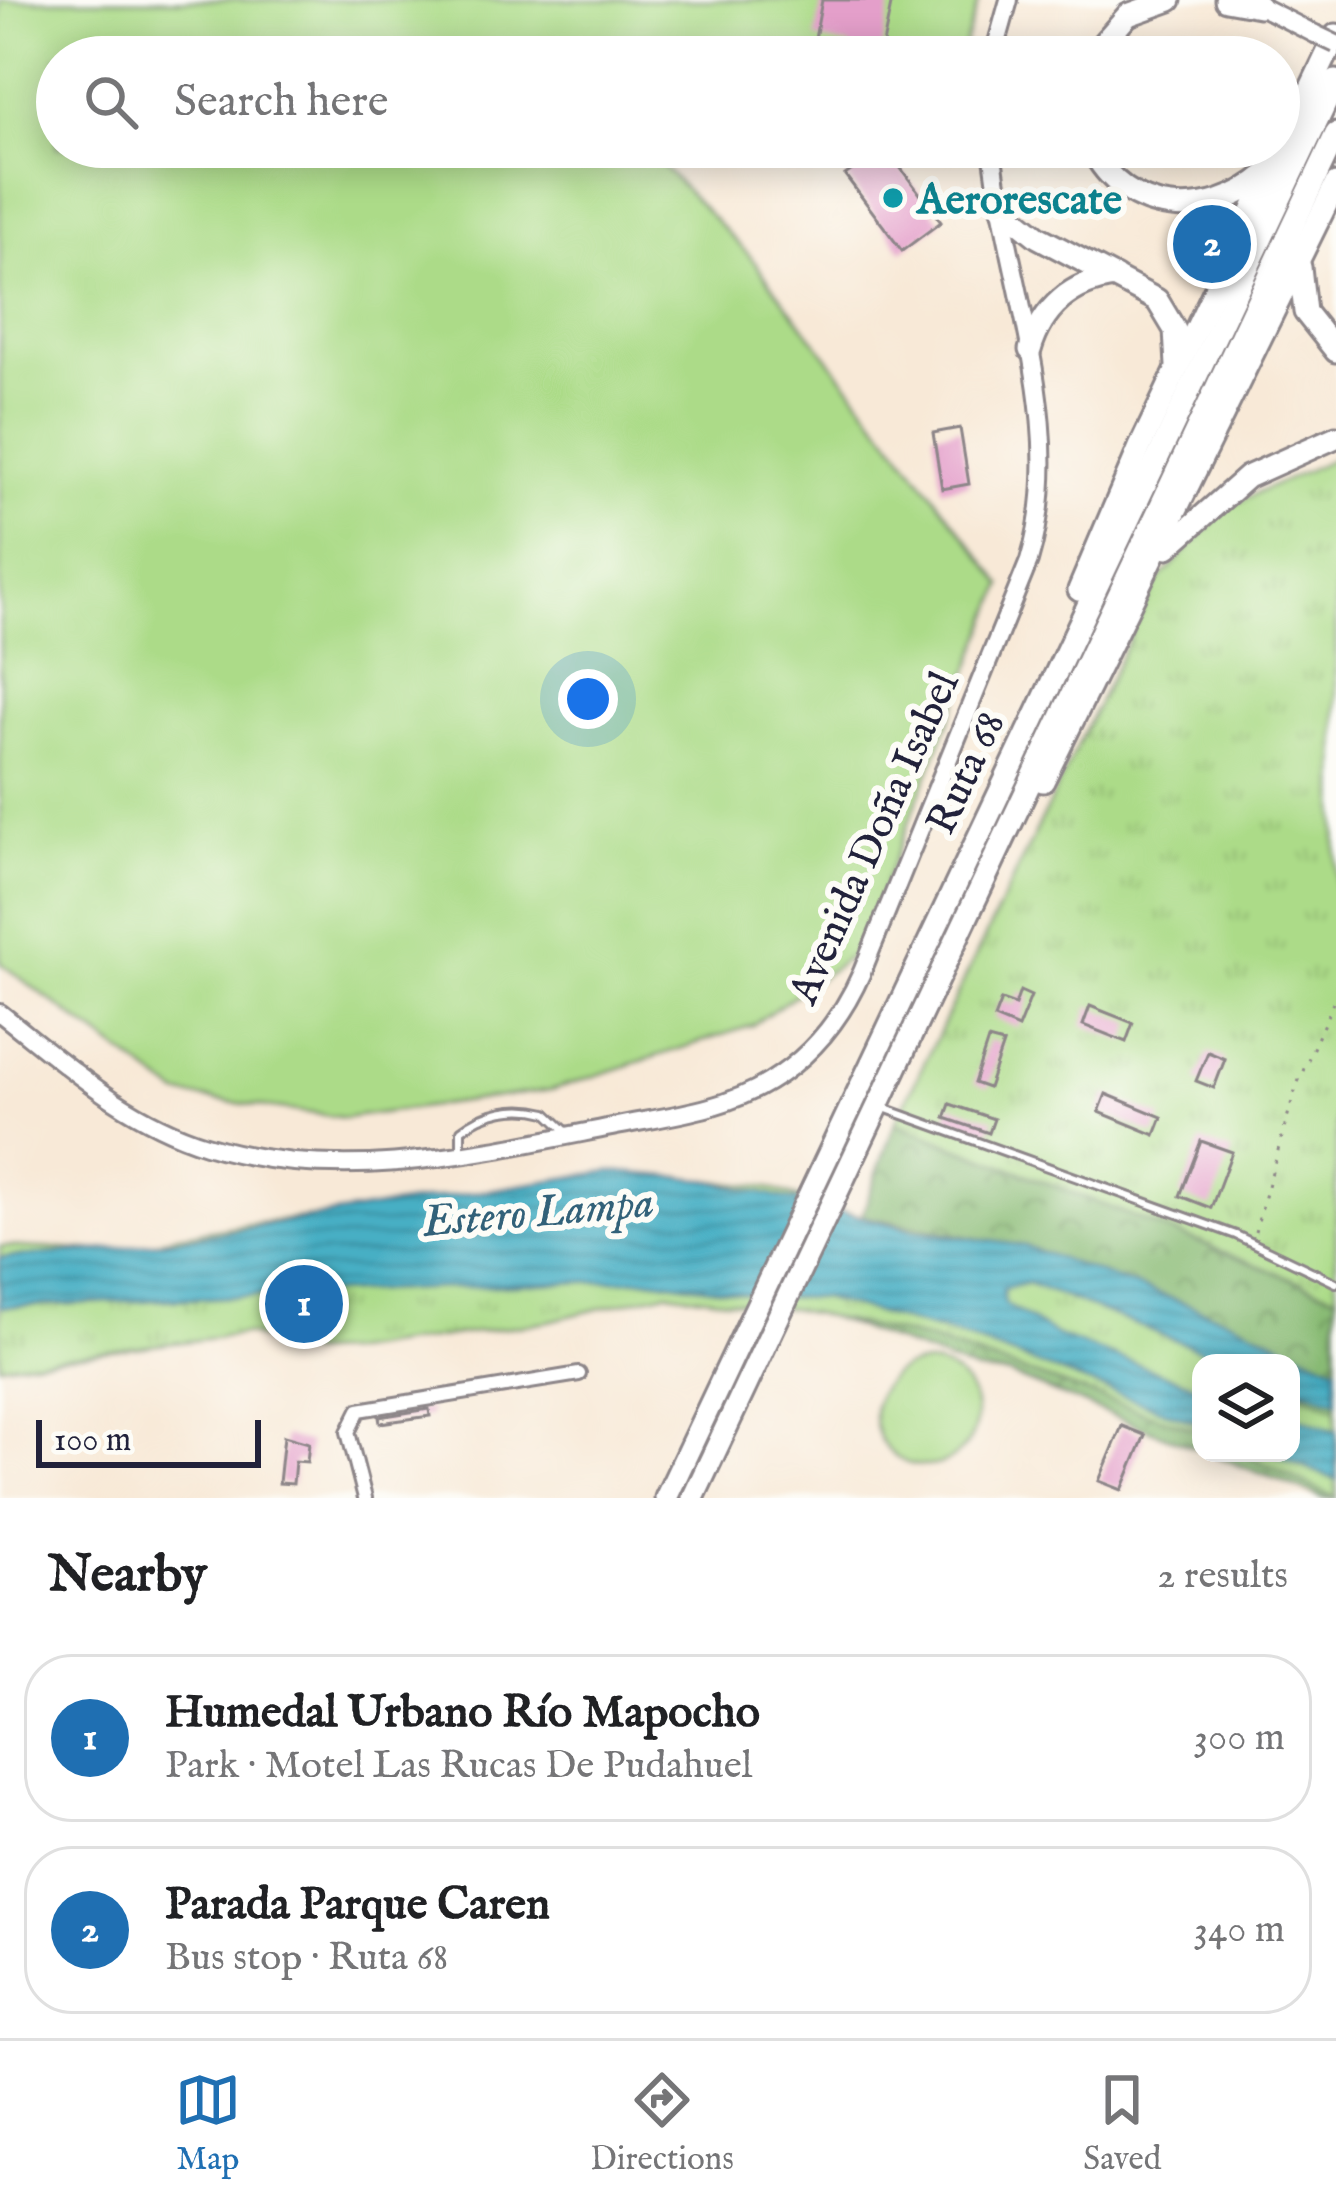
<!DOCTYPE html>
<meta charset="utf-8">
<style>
:root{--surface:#fff;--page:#f6f6f6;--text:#202124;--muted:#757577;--line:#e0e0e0;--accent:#1f6fb2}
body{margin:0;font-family:"IM FELL English",serif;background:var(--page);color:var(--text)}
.controls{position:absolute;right:36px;bottom:36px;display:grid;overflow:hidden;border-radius:24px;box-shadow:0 6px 30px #0003}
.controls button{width:108px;height:108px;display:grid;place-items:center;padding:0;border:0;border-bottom:3px solid var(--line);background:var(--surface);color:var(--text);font:60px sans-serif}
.scale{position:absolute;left:36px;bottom:30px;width:225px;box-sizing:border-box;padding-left:12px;border:6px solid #22223b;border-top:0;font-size:33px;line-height:42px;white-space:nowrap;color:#22223b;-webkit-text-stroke:9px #fdfcf7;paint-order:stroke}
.you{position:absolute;left:588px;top:699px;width:42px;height:42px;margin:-30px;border:9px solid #fff;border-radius:50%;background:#1a73e8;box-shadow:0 0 0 18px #1a73e833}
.badge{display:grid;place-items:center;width:78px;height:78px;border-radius:50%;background:var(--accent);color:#fff;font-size:39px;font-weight:700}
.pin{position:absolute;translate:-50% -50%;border:6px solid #fff;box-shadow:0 3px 12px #0006}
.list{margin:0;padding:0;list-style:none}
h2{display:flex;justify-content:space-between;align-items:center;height:156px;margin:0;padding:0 48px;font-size:51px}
h2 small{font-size:39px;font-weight:400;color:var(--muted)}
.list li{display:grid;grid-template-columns:78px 1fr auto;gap:36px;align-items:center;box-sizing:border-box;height:168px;margin:0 24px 24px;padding:0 24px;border:3px solid var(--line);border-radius:48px}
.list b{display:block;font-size:45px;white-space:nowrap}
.list p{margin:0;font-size:39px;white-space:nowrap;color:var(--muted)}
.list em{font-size:39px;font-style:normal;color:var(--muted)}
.icon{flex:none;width:66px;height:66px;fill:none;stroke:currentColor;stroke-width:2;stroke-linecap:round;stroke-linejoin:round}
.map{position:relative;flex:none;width:1336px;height:1498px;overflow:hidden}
.search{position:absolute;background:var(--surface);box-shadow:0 6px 30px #0003;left:36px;right:36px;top:36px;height:132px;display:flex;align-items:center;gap:30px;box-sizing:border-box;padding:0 42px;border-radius:66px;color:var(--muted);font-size:45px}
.sheet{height:540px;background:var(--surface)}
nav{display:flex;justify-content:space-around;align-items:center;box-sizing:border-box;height:168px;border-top:3px solid var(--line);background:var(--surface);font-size:33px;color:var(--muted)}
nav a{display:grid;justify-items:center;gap:6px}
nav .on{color:var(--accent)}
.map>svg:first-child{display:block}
.grass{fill:#acdb88;stroke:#677e62;stroke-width:3}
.forest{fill:url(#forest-crowns);stroke:#566e58;stroke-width:3}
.park{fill:url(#park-tufts);stroke:#677e62;stroke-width:3}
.water{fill:url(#water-rules);stroke:#346880;stroke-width:3}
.building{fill:#e49fca}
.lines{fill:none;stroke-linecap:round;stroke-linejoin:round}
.lane-casing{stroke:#8d8689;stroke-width:12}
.street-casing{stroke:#8d8689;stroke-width:18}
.secondary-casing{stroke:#8d8689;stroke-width:22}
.highway-casing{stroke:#8d8689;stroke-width:27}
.path{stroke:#8d8689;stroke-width:3;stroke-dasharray:3 9;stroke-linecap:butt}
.lane{stroke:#fff;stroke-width:6}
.street{stroke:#fff;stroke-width:12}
.secondary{stroke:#fff;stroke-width:16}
.highway{stroke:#fff;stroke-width:21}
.secondary-bridge-casing{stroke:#8d8689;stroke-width:22;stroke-linecap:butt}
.secondary-bridge{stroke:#fff;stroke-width:16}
.culture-dot{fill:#0f9aa8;stroke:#fdfcf7;stroke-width:4.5}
.labels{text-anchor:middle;stroke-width:12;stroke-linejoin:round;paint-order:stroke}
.culture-label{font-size:42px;font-weight:bold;fill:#0d838f;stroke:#fdfcf7;text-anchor:start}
.street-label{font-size:42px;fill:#22223b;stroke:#fdfcf7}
.water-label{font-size:45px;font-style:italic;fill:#326179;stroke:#fdfcf7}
</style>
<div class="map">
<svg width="1336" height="1498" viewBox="0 0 1336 1498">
<defs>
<pattern id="forest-crowns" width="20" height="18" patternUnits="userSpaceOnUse" patternTransform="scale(3)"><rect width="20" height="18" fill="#89bb74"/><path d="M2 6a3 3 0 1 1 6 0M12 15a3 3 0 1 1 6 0" fill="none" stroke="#709860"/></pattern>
<pattern id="park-tufts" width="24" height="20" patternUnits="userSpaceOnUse" patternTransform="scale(3)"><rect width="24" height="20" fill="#acdb88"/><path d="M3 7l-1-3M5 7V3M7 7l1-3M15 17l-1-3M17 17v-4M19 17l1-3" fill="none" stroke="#94bc76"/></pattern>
<pattern id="water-rules" width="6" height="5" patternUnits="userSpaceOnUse" patternTransform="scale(3)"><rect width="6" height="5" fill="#46afc4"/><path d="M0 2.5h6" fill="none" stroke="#3a8ea0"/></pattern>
</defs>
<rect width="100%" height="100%" fill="#fdfcf7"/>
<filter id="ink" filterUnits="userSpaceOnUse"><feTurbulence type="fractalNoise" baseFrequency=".00833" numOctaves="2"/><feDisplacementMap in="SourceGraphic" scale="24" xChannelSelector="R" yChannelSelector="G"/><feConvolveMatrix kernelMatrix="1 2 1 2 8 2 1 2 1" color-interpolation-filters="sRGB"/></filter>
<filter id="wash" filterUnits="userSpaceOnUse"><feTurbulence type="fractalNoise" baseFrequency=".004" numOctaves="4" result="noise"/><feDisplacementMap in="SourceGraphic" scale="48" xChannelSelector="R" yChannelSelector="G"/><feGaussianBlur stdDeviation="2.7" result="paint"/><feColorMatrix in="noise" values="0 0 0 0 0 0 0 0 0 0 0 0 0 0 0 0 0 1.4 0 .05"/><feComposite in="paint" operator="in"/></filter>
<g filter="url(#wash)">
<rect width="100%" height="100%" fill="#f8e9d7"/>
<g class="grass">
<path d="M0,0h979l-18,57h-202l-90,-15 -9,15h-603v90h587l105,108 254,330 -145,366 -107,75 -200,64 -206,28 -166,-23 -179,-132z"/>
<circle cx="925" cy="1415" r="51"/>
</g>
<path class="forest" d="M895,1123l441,173v202h-13l-115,-45h83v-90h-90v87l-192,-75 -32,-3 -151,-56z"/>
<g class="park">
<path d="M1336,457v839l-441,-173 261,-540 71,-76z"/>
<path d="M682,1177l88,11 67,23 199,39 63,27 147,86h-45v68l-272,-91 -138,-31 -124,-17 -118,29 -204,31 -35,1 -65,-19 -245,31v-119l129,6 43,-16 77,-12z"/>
<path d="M1291,1388l45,21v89l-94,-45h49z"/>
</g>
<g class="water">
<path d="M610,1171l93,8 211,51 111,16 208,75 103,46v33l-45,-15v-22h-56l-207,-80 -25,6 2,15 52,32 144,51v37l-238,-87 -141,-39 -50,-1 -121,-18 -651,28v-49l120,-10z"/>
<path d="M1291,1414l45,17v49l-64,-27h19z"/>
</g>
<g id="blocks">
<g class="building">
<path d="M822,0h70l-11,54 -33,3 2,-11 -35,-7z"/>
<path d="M885,147l56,75 -39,29 -57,-76z"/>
<path d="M960,428l9,56 -27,5 -9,-56z"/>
<path d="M1020,991l11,5 -13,32 -24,-10 7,-18 14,5z"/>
<path d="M1090,1006l43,17 -7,19 -43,-17z"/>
<path d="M988,1040l15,4 -15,44 -14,-5z"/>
<path d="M1208,1052l17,7 -11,29 -18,-7z"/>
<path d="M1106,1094l56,23 -7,18 -56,-23z"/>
<path d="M950,1104l44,15 -5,14 -44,-15z"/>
<path d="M1201,1141l31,11 -21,56 -31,-12z"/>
<path d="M429,1409l1,7 -50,7 -1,-6z"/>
<path d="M1122,1426l23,9 -23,55 -23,-9z"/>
<path d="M284,1436l25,7 -2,19 -12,-1 -2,23 -14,-1z"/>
</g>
</g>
</g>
<g filter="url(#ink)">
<use href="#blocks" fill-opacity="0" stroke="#8d8689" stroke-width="3"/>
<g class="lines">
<defs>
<g id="lane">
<path d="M881,1107l355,128 100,48"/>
<path d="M461,1151v-21c24,-19 56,-25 86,-17l20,19"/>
</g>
<path id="street" d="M365,1498l-17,-66 11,-22 220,-36"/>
<g id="secondary">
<path d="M1248,0l67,34"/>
<path d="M993,57l16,-57"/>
<path d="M0,1013c65,51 125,107 206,132 134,41 273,8 406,-18 54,-11 110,-16 157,-45 43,-26 73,-64 93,-110l167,-411c41,-137 -23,-278 -37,-414"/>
</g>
<g id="highway">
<path d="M1226,0l33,6"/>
<path d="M1091,57l37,-42 42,-15"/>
<path d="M1091,147c35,72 119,76 176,27"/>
<path d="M1003,209l35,28 119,63 18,30 2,36"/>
<path d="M1300,267l5,45 31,39"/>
<path d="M1030,350c12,-42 42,-68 85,-73"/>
<path d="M1168,547l79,-70 89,-40"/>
<path d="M1079,590l61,-143 196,-412"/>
<path d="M1043,781l293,-597"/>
<path d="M666,1498l670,-1417"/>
<path d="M693,1498l643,-1364"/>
</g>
</defs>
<use href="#lane" class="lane-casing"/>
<use href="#street" class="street-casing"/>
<use href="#secondary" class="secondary-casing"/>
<use href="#highway" class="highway-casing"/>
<path class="path" d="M1255,1232l41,-145 40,-91"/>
<use href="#lane" class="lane"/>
<use href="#street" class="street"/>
<use href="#secondary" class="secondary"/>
<use href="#highway" class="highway"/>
<defs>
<path id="secondary-bridge" d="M1315,34l21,10"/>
</defs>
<use href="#secondary-bridge" class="secondary-bridge-casing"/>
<use href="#secondary-bridge" class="secondary-bridge"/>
</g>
</g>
<circle class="culture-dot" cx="893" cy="198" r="12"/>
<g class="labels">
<g class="culture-label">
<text x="917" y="213">Aerorescate</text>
</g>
<g class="street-label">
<text transform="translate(964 772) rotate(-65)" y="15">Ruta 68</text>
<text transform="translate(872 837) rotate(-66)" y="15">Avenida Doña Isabel</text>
</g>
<g class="water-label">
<text transform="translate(538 1210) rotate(-5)" y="16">Estero Lampa</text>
</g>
</g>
</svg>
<div class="controls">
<button><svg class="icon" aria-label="layers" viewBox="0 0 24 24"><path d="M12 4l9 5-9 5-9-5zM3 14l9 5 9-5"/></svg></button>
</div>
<div class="scale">100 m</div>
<div class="you"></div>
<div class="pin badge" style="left:304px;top:1304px">1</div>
<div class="pin badge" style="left:1212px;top:244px">2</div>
<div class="search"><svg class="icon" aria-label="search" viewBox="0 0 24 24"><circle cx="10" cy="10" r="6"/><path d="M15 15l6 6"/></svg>Search here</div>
</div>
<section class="sheet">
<h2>Nearby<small>2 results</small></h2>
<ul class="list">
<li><span class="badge">1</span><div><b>Humedal Urbano Río Mapocho</b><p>Park · Motel Las Rucas De Pudahuel</p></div><em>300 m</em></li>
<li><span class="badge">2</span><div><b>Parada Parque Caren</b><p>Bus stop · Ruta 68</p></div><em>340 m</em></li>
</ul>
</section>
<nav>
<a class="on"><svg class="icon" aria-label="map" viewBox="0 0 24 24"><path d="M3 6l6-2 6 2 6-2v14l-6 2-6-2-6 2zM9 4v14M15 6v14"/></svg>Map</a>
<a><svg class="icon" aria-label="directions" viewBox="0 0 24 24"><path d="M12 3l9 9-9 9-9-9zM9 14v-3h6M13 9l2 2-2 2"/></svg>Directions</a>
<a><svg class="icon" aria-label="saved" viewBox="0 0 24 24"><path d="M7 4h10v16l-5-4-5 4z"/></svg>Saved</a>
</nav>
